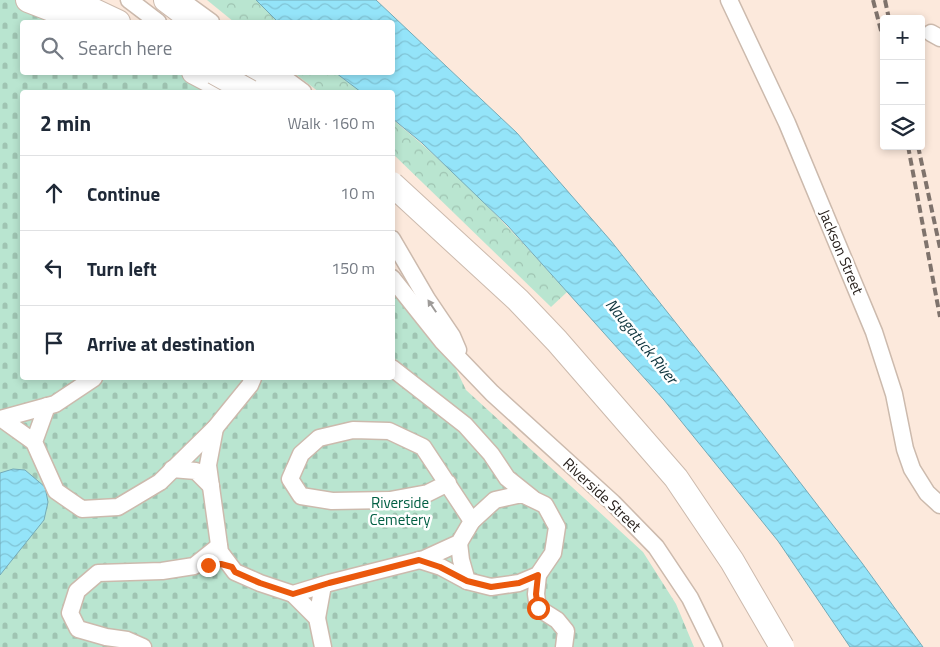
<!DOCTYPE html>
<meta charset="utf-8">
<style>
:root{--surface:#fff;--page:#f6f6f7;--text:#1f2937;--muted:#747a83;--line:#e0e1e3}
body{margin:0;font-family:"Titillium Web",sans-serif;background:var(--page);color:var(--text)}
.controls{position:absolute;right:15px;top:15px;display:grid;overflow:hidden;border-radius:5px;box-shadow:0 2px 8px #0003}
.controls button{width:45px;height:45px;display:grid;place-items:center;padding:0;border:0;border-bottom:1px solid var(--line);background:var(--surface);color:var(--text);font:25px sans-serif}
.stop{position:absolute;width:15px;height:15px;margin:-11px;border:4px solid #ea580c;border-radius:50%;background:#fff}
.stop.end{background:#ea580c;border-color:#fff;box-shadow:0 1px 5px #0008}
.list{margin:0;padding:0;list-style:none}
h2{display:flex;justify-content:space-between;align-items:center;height:65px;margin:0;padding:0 20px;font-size:21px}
h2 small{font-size:16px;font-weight:400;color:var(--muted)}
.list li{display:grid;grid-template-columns:32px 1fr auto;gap:15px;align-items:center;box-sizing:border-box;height:75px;padding:0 20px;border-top:1px solid var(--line)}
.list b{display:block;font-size:19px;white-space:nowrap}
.list em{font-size:16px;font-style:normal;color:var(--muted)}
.icon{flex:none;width:28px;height:28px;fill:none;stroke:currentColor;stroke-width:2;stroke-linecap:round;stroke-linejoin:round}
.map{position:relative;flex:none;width:940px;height:647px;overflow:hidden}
.search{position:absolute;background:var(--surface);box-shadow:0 2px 8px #0003;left:20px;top:20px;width:375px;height:55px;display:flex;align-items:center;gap:12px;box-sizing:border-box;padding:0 18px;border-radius:5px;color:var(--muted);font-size:19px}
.panel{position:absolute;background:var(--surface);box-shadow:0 2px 8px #0003;left:20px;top:90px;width:375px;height:290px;border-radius:5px}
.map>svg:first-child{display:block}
.forest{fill:url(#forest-crowns)}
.cemetery{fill:url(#cemetery-stones)}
.water{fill:url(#water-waves);stroke:#74aab7}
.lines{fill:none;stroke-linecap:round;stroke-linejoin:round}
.minor-casing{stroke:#ccbaad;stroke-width:19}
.highway-casing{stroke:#ccbaad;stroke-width:26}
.minor{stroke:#fff;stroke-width:16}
.highway{stroke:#fff;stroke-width:24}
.rail{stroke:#7f736c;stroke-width:4;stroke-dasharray:8 4;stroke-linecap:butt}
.highway-bridge-casing{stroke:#ccbaad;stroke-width:26;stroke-linecap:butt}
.highway-bridge{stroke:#fff;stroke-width:24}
.oneway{fill:#9e9b99}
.route{stroke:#ea580c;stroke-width:6}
.labels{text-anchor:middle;stroke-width:5;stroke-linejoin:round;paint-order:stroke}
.street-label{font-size:15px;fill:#28211d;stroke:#fff}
.park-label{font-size:15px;fill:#005f43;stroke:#fff}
.water-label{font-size:16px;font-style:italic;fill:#0c333c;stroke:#fff}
</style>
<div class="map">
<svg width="940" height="647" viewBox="0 0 940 647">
<defs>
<pattern id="forest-crowns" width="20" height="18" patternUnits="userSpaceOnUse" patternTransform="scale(1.25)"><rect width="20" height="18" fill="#b9e5d0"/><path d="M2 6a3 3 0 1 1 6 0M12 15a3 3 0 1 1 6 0" fill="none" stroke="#9fc4b2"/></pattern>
<pattern id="cemetery-stones" width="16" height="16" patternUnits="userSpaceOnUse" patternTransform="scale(1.25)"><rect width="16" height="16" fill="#b9e5d0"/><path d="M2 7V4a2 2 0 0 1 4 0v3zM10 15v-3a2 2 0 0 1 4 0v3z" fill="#9fc4b2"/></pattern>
<pattern id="water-waves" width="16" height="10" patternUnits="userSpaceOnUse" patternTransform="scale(1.25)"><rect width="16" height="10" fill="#94e4f9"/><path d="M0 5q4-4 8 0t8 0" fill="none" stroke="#80c3d5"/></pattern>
</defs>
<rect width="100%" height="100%" fill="#fce9dc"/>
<g class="forest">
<path d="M207,0h49l23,22h-45z"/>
<path d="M294,73h42l25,19h-42z"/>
<path d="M392,119c64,52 120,111 175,173l-16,15 -158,-153z"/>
</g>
<path class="cemetery" d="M0,0h28l57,22h-63v50l163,1 37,19h-200v286h370l1,-101 50,65 23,48 177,162 33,52 18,43h-694z"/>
<g class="water">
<path d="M256,0h120l141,133 94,108 118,149 133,173 61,84h-73l-72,-106 -114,-141 -156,-174 -86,-83 -29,-24 -1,-27h-31l-25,-19 56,-1v-50h-114z"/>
<path d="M13,469l12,1 20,17 3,15 -4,18 -44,55v-102z"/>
</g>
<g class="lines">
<defs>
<g id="minor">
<path d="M129,0l29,22"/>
<path d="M729,0l58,123 87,209 20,62 11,55 7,20 15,24 13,12"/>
<path d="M189,6l22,16"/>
<path d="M931,33l9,5"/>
<path d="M276,72l27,20"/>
<path d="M392,239l35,60 25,37 6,14"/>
<path d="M392,278l51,64 49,51 121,110 43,44 34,51 24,49"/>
<path d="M392,368l73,57 26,29 16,24 25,20"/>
<path d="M47,406l-13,36 22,49 26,18 36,-2 42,-25 55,-54 35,-43 3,-7"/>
<path d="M0,419l55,-15 39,-26"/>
<path d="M2,419l32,23"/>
<path d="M215,428l-7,37 12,87 15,20 25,11 33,11 36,-11 95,-24 35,-16 13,-22 -49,-74 -34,-16 -36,-1 -34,8 -18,16 -11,25 11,17 31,5 58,-1 38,-7 20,-10"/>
<path d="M172,469l24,2 15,15"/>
<path d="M459,543l2,17 6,21 24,6 28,-4 19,-8 15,-22 4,-26 -12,-22 -23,-11 -27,6 -23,21"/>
<path d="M419,560l22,7 26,14"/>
<path d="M538,575l-2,19 2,14 19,12 9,11 -2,16"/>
<path d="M293,594l24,24 6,29"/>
<path d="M317,618l6,-33"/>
<path d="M143,647l-16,-7 -21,-3 -28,-8 -8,-16 7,-22 21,-18 64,-2 32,-5 25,-20"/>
</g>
<g id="highway">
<path d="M28,0l57,22"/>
<path d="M71,0l47,22"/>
<path d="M166,0l29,22"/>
<path d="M194,72l38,20"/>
<path d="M258,72l25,20"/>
</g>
</defs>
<use href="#minor" class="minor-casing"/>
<use href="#highway" class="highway-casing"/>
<use href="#minor" class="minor"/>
<use href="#highway" class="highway"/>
<g class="rail">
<path d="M873,0l11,42"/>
<path d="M885,0l4,19"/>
<path d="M908,146l32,171"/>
<path d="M918,146l22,102"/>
</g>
<defs>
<g id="highway-bridge">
<path d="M214,72l36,20"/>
<path d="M392,184l126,116 39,41 119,137 56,83 50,86"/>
</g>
</defs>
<use href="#highway-bridge" class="highway-bridge-casing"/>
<use href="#highway-bridge" class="highway-bridge"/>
</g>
<defs><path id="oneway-solid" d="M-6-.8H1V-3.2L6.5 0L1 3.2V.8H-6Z" transform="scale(1.25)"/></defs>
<use class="oneway" href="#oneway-solid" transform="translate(432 306) rotate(-124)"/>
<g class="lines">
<path class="route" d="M208,565l13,-1 11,3 3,5 25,11 33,11 36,-11 90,-23 21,7 27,14 24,6 28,-4 19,-8 -2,19 2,14"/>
</g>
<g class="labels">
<g class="street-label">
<text transform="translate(841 252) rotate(67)" y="5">Jackson Street</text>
<text transform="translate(602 495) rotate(43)" y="5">Riverside Street</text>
</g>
<g class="park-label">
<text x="400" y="508">Riverside<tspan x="400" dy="17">Cemetery</tspan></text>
</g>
<g class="water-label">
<text transform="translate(642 341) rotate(51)" y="6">Naugatuck River</text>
</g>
</g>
</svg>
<div class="controls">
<button>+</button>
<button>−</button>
<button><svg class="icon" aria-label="layers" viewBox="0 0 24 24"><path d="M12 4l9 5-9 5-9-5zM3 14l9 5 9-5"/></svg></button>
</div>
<div class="stop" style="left:538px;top:608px"></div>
<div class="stop end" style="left:208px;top:565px"></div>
<div class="search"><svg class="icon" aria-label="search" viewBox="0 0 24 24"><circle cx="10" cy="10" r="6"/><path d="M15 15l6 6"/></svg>Search here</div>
<section class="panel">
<h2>2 min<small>Walk · 160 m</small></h2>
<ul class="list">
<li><svg class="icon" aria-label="ahead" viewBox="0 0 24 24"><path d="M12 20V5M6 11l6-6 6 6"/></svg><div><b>Continue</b></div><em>10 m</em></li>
<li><svg class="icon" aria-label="left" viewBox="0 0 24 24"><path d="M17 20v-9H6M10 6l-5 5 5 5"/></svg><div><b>Turn left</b></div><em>150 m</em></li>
<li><svg class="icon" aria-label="arrive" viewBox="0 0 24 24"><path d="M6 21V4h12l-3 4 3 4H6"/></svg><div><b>Arrive at destination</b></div></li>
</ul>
</section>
</div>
